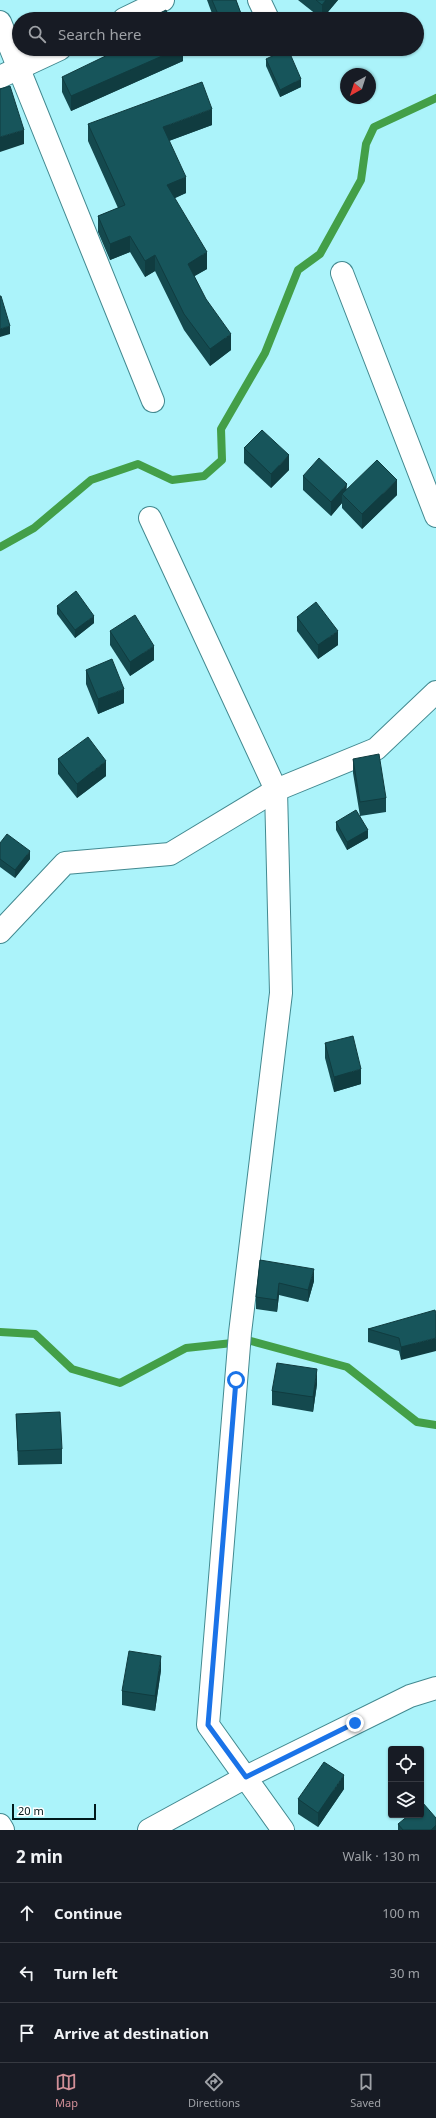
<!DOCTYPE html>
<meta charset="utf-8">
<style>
:root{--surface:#171b24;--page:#242831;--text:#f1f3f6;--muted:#9ea1a6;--line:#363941;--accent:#d29098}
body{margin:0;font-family:"Noto Sans",sans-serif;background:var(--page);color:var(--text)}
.controls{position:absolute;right:12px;bottom:12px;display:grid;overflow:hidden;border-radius:4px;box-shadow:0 1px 3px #0004}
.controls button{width:36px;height:36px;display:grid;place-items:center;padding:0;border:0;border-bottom:1px solid var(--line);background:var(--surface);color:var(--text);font:20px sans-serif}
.compass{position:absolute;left:340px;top:68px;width:36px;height:36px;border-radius:50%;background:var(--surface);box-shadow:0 1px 3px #0004;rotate:219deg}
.scale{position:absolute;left:12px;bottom:10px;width:84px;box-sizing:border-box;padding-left:4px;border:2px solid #00191c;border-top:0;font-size:11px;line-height:14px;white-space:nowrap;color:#00191c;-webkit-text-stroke:3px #fff;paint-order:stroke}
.stop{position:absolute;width:12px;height:12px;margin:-9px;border:3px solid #1a73e8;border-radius:50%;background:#fff}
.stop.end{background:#1a73e8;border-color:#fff;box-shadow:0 1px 4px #0008}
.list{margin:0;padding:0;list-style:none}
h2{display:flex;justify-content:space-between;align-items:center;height:52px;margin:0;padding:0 16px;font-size:17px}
h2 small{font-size:13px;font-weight:400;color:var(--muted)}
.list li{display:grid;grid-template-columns:26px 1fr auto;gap:12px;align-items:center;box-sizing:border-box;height:60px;padding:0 16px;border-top:1px solid var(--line)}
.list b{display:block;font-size:15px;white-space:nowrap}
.list em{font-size:13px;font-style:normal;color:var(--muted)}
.icon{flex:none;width:22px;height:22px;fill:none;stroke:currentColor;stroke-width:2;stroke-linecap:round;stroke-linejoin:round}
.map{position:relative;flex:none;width:436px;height:1830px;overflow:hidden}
.search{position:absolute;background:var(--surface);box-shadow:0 1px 3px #0004;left:12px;right:12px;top:12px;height:44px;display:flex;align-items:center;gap:10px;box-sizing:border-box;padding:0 14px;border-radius:22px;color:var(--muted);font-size:15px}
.sheet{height:232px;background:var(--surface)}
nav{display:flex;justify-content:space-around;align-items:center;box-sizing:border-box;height:56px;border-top:1px solid var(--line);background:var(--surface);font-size:11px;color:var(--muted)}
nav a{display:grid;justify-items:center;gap:2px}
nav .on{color:var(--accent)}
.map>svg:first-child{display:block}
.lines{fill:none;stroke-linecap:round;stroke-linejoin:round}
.stream{stroke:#439f48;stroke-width:8}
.minor-casing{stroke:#428990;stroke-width:24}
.minor{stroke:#fff;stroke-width:22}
.wall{fill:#14494e}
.shaded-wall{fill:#103c40}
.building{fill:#17555b;stroke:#103c40}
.route{stroke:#1a73e8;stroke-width:5}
</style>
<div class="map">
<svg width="436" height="1830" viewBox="0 0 436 1830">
<rect width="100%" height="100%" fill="#abf3fa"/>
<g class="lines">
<g class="stream">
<path d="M0,547l34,-19 57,-48 47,-16 34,16 32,-4 18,-16 -1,-31 44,-76 33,-83 22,-16 41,-74 5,-36 8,-17 62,-29"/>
<path d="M0,1332l35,2 37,35 48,14 66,-35 65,-7 96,26 70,55 19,3"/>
</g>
<defs>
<g id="minor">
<path d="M259,0l9,19"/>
<path d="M124,19l39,-19"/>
<path d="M0,22l153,379"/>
<path d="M0,77l60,-28"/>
<path d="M342,273l94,243"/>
<path d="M150,518l126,272 5,203 -41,340 -32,392 75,105"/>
<path d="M0,932l65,-69 105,-9 106,-64 100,-41 60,-57"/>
<path d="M0,1825l3,5"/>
<path d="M149,1830l97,-53 164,-81 26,-8"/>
</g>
</defs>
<use href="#minor" class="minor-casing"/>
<use href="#minor" class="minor"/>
</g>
<g class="wall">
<path d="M207,0h29l7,19h-29z"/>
<path d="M298,0h40l-16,19z"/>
<path d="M183,49v12l-112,50 -9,-19v-15z"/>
<path d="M266,59l35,28 -21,10 -14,-31z"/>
<path d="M88,124l124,1 -43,16 17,52 -12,5 33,71 -13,7 37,74 -21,16 -26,-36 -29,-59 -10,6 -15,-25 -20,8 -12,-28v-16l20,-8 -30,-67z"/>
<path d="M244,448l45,22 -18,18 -27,-25z"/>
<path d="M303,476l44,14 50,5 -35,34 -20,-21v-5l-11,13 -28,-26z"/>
<path d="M57,606l37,17 -19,15 -18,-24z"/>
<path d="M297,617l41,28 -20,14 -21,-28z"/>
<path d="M110,631l44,29 -24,16 -20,-31z"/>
<path d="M86,670l38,33 -26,11 -12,-30z"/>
<path d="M58,759l48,17 -29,22 -19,-24z"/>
<path d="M353,759l33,39v14l-26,4 8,22 -21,12 -11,-20v-8l24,-6 -7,-43z"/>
<path d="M0,843l30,16 -15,19 -15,-11z"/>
<path d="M325,1043l36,41 -27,8 -9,-34z"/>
<path d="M260,1260l54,21 -6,21 -29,-7 -2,17 -21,-3v-12z"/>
<path d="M436,1314l-35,46 -2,-9 -31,-9v-13z"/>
<path d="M317,1384l-4,28 -41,-7v-14z"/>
<path d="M16,1414l46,35v15l-44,1z"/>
<path d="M161,1670l-6,41 -33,-6v-14z"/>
<path d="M344,1789l-26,38 -20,-13v-15z"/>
<path d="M398,1824l38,6h-38z"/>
</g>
<g class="shaded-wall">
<path d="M326,0h12l-16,19v-14z"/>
<path d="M178,49h5v12l-112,50v-15z"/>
<path d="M301,79v8l-21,10v-7z"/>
<path d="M212,109v16l-49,18v-16z"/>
<path d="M24,130v14l-24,8v-15z"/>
<path d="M186,177v16l-19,9v-17z"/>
<path d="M130,236v16l-20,8v-16z"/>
<path d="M207,252v17l-19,11v-16z"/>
<path d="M155,255v16l-10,6v-16z"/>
<path d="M10,326v8l-10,3v-8z"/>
<path d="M231,334v16l-21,16v-17z"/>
<path d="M289,455v15l-18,18v-14z"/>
<path d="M397,480v15l-35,34v-15z"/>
<path d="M347,484l-1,15 -4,-5v9l-11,13v-14z"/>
<path d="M94,616v7l-19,15v-8z"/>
<path d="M338,631v14l-20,14v-14z"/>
<path d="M154,646v14l-24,16v-14z"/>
<path d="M124,689v14l-26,11v-15z"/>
<path d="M106,761v15l-29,22v-14z"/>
<path d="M368,830v8l-21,12v-8z"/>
<path d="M30,851v8l-15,19v-8z"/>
<path d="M361,1069v15l-27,8v-15z"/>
<path d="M314,1269v12l-6,21v-12z"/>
<path d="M279,1283v12l-2,17v-12z"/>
<path d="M436,1338v13l-35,9v-13z"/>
<path d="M317,1369v15l-4,28v-15z"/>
<path d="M161,1656v14l-6,41v-15z"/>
<path d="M344,1775v14l-26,38v-14z"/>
<path d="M436,1825v5h-5z"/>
</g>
<g class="building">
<path d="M212,0h24l7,19h-23z"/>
<path d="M316,0h10l-4,5z"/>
<path d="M166,10l4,9h-22z"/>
<path d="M120,49h58l-107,47 -9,-19z"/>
<path d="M287,49h1l13,30 -21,11 -14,-31z"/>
<path d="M202,82l10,27 -49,18 23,50 -19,8 40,67 -19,12 18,35 25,35 -21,15 -26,-35 -29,-59 -10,6 -15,-25 -20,8 -12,-28 27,-11 -37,-81z"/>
<path d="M10,86l14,44 -24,7v-48z"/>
<path d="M0,296h1l9,30 -10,3z"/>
<path d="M262,430l27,25 -18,19 -27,-26z"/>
<path d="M319,458l28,26 -16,18 -28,-26z"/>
<path d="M377,460l20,20 -35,34 -20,-20z"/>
<path d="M76,591l18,25 -19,14 -18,-24z"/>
<path d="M316,602l22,29 -20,14 -21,-28z"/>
<path d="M135,615l19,31 -24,16 -20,-31z"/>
<path d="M112,659l12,30 -26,10 -12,-29z"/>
<path d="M88,737l18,24 -29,23 -19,-25z"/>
<path d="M379,754l7,44 -26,4 -7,-43z"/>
<path d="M356,810l12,20 -21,12 -11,-20z"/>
<path d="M7,834l23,17 -15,19 -15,-11v-16z"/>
<path d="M353,1036l8,33 -27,8 -9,-34z"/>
<path d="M260,1260l54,9 -6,21 -29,-7 -2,17 -21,-3z"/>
<path d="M435,1310l1,4v24l-35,9 -2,-9 -31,-9z"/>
<path d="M277,1363l40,6 -4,28 -41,-6z"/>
<path d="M60,1412l2,37 -44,2 -2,-37z"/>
<path d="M129,1651l32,5 -6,40 -33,-5z"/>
<path d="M324,1762l20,13 -26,38 -20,-14z"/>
<path d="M423,1803l13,15v7l-5,5h-28l-5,-6 11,-9h12v-10z"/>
</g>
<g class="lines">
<path class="route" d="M236,1380l-28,345 38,52 109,-54"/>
</g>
</svg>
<div class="controls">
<button><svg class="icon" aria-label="locate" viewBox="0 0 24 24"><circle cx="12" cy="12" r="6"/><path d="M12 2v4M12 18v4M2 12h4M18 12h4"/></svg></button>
<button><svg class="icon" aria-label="layers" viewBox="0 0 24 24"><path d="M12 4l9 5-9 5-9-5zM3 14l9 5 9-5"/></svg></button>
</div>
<svg class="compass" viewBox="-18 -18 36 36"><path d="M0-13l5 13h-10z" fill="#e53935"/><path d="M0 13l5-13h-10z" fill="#9ea1a6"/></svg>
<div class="scale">20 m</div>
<div class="stop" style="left:236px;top:1380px"></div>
<div class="stop end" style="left:355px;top:1723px"></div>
<div class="search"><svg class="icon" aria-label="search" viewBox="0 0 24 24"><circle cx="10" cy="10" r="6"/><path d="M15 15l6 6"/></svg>Search here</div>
</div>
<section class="sheet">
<h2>2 min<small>Walk · 130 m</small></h2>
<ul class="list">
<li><svg class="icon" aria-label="ahead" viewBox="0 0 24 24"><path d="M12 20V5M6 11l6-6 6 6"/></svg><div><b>Continue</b></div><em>100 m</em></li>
<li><svg class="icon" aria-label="left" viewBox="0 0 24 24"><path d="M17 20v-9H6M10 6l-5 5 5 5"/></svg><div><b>Turn left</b></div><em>30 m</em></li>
<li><svg class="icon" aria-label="arrive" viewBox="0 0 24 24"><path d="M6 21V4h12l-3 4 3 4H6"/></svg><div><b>Arrive at destination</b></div></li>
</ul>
</section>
<nav>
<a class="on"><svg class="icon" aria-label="map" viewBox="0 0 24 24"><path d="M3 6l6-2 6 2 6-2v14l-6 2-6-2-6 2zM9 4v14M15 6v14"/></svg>Map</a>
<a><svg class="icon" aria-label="directions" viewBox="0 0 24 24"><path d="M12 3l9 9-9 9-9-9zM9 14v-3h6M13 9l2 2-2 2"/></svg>Directions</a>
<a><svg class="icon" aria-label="saved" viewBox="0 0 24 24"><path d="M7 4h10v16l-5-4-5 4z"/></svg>Saved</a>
</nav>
